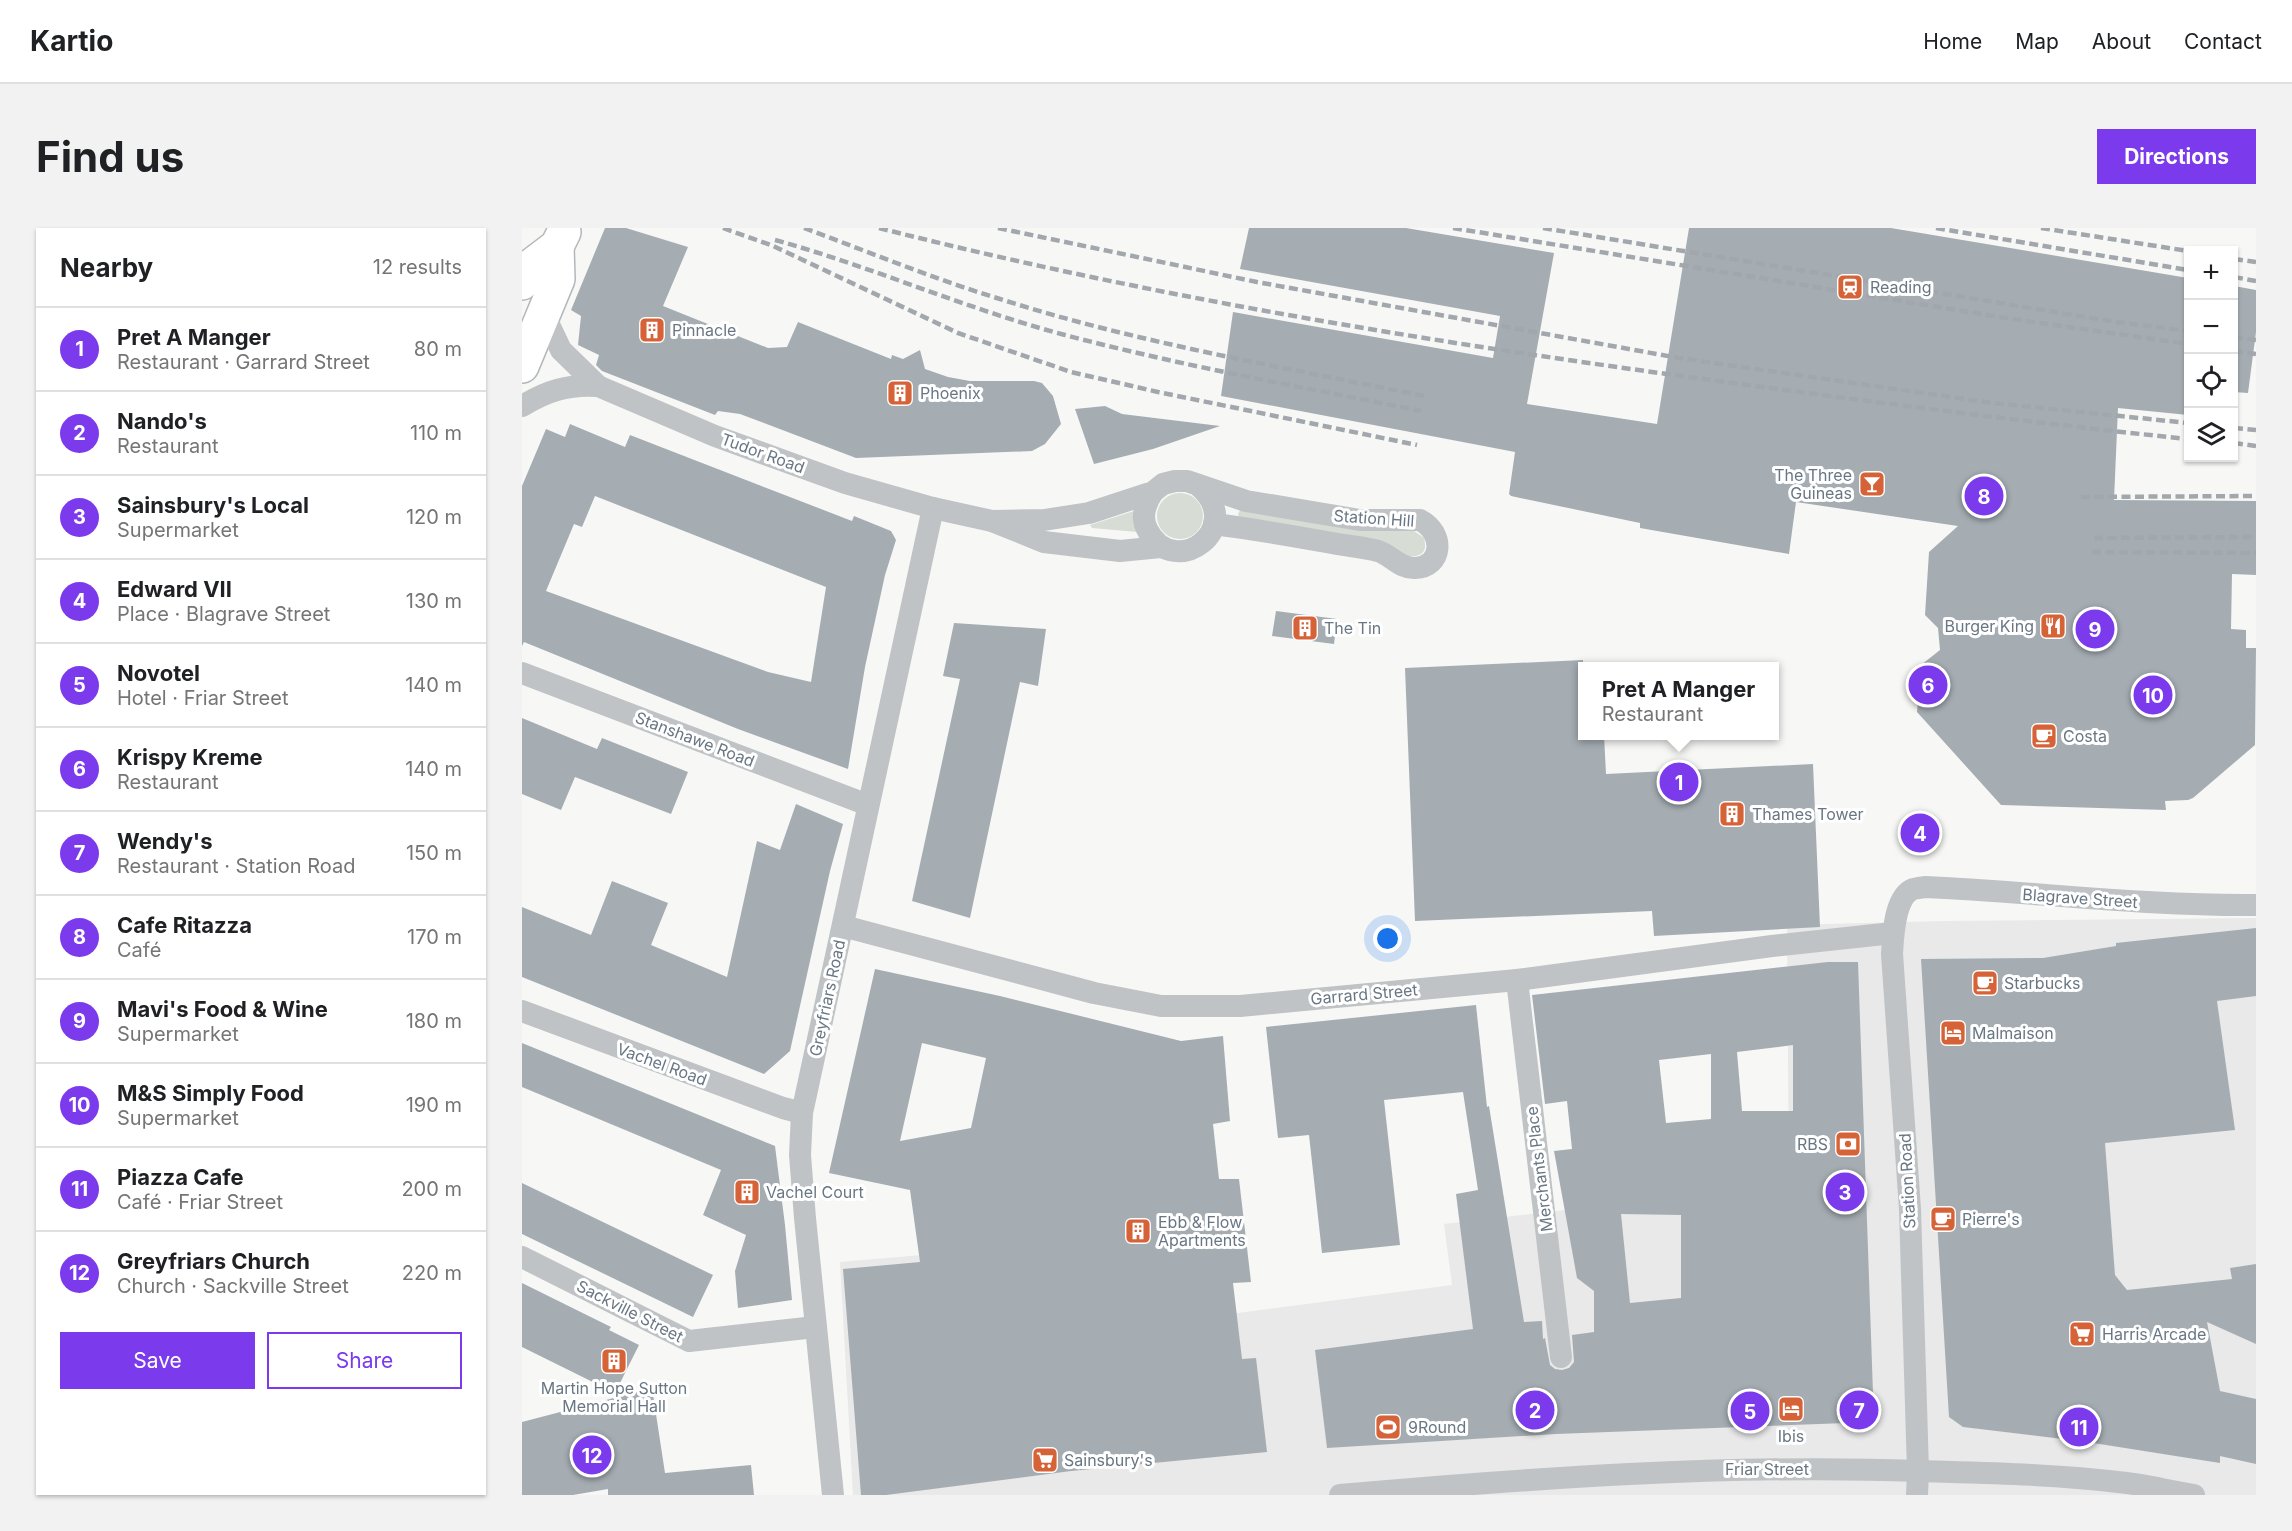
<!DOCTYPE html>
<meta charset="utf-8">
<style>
:root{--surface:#fff;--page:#f2f2f2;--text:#202124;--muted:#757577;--line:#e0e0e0;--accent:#7c3aed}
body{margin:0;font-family:Inter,sans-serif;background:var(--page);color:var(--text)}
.controls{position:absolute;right:18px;top:18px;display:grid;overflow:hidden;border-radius:0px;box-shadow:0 2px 4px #0004}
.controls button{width:54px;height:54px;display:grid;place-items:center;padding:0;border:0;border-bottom:2px solid var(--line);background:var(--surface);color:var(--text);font:30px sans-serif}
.you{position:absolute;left:866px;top:711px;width:21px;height:21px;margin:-15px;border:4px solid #fff;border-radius:50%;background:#1a73e8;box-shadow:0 0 0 9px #1a73e833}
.badge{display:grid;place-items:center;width:39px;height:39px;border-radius:50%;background:var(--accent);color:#fff;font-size:20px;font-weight:700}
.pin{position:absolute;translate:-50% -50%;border:3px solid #fff;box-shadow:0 2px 6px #0006}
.popup{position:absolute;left:1056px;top:434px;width:201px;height:78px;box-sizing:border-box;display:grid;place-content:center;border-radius:0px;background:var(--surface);filter:drop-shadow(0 2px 4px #0005);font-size:20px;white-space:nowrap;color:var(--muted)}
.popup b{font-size:22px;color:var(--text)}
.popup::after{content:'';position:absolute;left:50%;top:100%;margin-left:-12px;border:12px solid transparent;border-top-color:var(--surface)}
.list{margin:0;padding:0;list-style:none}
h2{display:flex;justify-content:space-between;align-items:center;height:78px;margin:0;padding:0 24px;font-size:26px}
h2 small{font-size:20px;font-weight:400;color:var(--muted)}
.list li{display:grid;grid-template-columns:39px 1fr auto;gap:18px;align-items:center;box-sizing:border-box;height:84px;padding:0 24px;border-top:2px solid var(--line)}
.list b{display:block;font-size:22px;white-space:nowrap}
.list p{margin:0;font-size:20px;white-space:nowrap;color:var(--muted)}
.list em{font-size:20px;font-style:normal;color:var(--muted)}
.actions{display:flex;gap:12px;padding:18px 24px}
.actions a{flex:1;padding:14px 0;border:2px solid var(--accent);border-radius:0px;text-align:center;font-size:21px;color:var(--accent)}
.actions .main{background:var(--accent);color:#fff}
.icon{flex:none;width:33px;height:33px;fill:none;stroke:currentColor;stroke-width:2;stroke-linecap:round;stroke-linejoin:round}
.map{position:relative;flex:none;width:1734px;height:1267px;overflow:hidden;border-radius:0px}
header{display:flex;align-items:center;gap:36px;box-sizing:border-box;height:84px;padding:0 30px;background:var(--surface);border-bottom:2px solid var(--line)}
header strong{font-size:28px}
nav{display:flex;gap:33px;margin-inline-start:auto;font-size:21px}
.intro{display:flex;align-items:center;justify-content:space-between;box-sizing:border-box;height:144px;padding:0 36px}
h1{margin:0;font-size:42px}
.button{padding:15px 27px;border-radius:0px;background:var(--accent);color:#fff;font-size:21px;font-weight:700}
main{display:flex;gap:36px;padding:0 36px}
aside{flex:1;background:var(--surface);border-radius:0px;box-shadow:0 2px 4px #0004}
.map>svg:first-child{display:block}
.built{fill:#e8e9e8}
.green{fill:#d7dcd5}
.building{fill:#a5adb3;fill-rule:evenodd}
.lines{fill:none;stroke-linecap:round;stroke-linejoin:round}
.primary-casing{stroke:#b2b7bb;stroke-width:36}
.street{stroke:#bfc3c6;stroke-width:22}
.primary{stroke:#fff;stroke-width:33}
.rail{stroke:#a1a7ac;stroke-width:4.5;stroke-dasharray:9 4.5;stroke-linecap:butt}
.labels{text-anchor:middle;stroke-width:6;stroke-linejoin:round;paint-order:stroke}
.poi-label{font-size:16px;fill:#697784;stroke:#fff;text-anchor:start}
.street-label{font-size:16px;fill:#697784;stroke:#fff}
</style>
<header>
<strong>Kartio</strong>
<nav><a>Home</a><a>Map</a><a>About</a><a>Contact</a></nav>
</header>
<div class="intro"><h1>Find us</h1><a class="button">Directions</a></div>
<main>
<aside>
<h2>Nearby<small>12 results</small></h2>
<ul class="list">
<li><span class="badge">1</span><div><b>Pret A Manger</b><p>Restaurant · Garrard Street</p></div><em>80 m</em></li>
<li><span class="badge">2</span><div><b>Nando's</b><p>Restaurant</p></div><em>110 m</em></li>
<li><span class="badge">3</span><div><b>Sainsbury's Local</b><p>Supermarket</p></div><em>120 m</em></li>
<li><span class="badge">4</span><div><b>Edward VII</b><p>Place · Blagrave Street</p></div><em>130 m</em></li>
<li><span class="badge">5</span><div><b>Novotel</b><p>Hotel · Friar Street</p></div><em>140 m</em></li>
<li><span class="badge">6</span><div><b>Krispy Kreme</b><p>Restaurant</p></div><em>140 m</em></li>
<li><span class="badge">7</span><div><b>Wendy's</b><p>Restaurant · Station Road</p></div><em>150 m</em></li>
<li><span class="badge">8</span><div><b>Cafe Ritazza</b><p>Café</p></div><em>170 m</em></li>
<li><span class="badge">9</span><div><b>Mavi's Food &amp; Wine</b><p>Supermarket</p></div><em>180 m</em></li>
<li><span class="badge">10</span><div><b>M&amp;S Simply Food</b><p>Supermarket</p></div><em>190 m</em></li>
<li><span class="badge">11</span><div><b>Piazza Cafe</b><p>Café · Friar Street</p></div><em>200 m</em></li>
<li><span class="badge">12</span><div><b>Greyfriars Church</b><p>Church · Sackville Street</p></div><em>220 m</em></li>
</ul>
<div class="actions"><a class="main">Save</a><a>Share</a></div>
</aside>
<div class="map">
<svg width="1734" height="1267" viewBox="0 0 1734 1267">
<rect width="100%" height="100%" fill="#f7f8f5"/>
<path class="built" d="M1734,690v577h-1403l-13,-233 186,-16 13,93 413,-54 -8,-61 345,-40 -2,-259 156,-4z"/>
<g class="green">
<circle cx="658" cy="288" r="23"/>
<path d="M718,282l174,21 10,7c2,8 2,16 -8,18 -11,2 -24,-8 -35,-11 -46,-12 -95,-18 -142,-27l-1,-4z"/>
<path d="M612,283l3,21 -45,-4 -2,-3z"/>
</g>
<g class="building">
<path d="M83,0h21l62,19 -25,59 105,42 19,-1 11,-25 93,37 1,-4 11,4 17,-9 5,19 23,8 22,4h64l8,2 11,13 8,28 -16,20 -13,7 -176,7 -116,-44 -22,-3 -3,4 -113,-44 -6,-6 3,-10 -21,-10 3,-29 -10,-6z"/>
<path d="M727,0h157l148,25 -27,151 130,20 32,-196h202l297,50v137l-70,-7 -4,92 142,1v74l-24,-1 -1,55 15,1v18h10l-1,97 -62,53 -5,2 -23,1 1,9 -165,-5 -84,-93 4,-47 19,-15 -2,-22 -13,-13 4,-63 29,-26 -162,-24 -7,52 -149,-26v-5l-129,-27 -2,-2 6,-42 -294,-56 12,-84 260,46 7,-42 -260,-47z"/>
<path d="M1712,58l22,4v42l-8,61 -14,-1z"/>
<path d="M583,178l17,8 98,12 -67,23 -59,15 -19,-55z"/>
<path d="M48,196l55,23 5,-12 222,86 2,-5 37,15 5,9 -11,35 -20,92 -17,102 -110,-40 -214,-87 -2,4v-160l24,-57 19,8zM73,268l231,91 -15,95 -43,-10 -222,-81 28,-67 8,3z"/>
<path d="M754,383l61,8 -3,25 -62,-8z"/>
<path d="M432,395l92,6 -8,57 -18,-4 -50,236 -58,-17 48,-222 -17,-3z"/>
<path d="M1061,432v75h21l2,39 207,-10 7,163 -166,9 -2,-25 -237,10 -10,-253z"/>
<path d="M0,490l75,31 5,-11 86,34 -17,42 -96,-37 -14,33 -39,-16z"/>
<path d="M274,576l47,20 -13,47 -40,180 -26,23 -242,-97v-70l69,28 21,-54 56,22 -17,42 76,32 30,-136 23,9z"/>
<path d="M1734,700v68l-39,5 18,129 -130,13 10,132 12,15 105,-11 -2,-11 26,-4v80l-49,-22 13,69 36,8v65l-36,-8v7l-133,-21 -124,-15 -14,-10 -28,-458 122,-1 73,-12v-3z"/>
<path d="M1306,734h30l16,460 -318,12 -229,14 -12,-98 158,-21 -17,-135 22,-4 -15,-98 -79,8 16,145 -78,8 -13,-118 -31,3 -12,-111 210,-22 11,102 2,-1 35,216 18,-1 1,18 2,-1 5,27 5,4 7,1 7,-2 5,-6 -2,-27 22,-3v-41l-17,-13 -23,-127 18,-2 -5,-48 -22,3 -13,-109zM1271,817v66h-51l-5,-59zM1189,826v65l-45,4 -7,-63zM1099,986l60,1v83l-51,5z"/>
<path d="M353,741l125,27 181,45 42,-5 7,85 -17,3 6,55h20l12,103 -18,1 9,76 14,-1 11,94 -196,19 -185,24h-25l-18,-226 77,-7 -10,-72 -81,-17zM400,815l64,15 -15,70 -71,13z"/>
<path d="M0,815l253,103 10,79 7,75 -54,8 -3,-37 11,-36 -43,-20 18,-45 -199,-83z"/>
<path d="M0,955l191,92 -20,42 -171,-83z"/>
<path d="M0,1055l89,44 -2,3 30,15 -24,48 -93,-46z"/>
<path d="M130,1160l13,85 86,-8 3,30h-146v-6l-35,6h-51v-73z"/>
</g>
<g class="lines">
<defs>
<g id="primary">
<path d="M0,55l6,-15 29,-22 7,-14"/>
<path d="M0,138l36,-87 -1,-33"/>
</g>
</defs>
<use href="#primary" class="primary-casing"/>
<g class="street">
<path d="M22,86l17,36 37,36 117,50 130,47 88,25 59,13 52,21 76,9 41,-4"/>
<path d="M0,178c25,-15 46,-22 76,-20"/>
<path d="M631,264c-8,12 -13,26 -5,39 27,50 99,-3 51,-45"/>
<path d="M470,293l52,-1 45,-7 64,-21 10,-8 12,-3h12l59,20 114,19h60c25,13 23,47 -5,48 -15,1 -24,-13 -37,-17 -15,-4 -31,-5 -46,-8 -39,-7 -78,-14 -118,-19"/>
<path d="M0,445l346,132"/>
<path d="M321,698l251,67 67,13h79l277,-26 255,-34 121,-13"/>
<path d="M995,752l44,377"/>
<path d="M0,783l261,97 19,5"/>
<path d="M0,1029l167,84 126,-14"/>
<path d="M311,1267l-28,-277 -5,-63 2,-42 131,-605"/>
<path d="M818,1267c194,-17 384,-31 579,-24 66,2 133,3 199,11 25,2 50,9 76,13"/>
<path d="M1395,1267l1,-24 -8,-262 -18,-255c1,-17 2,-54 19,-64 4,-2 9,-2 14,-3 110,5 220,19 331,18"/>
</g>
<use href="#primary" class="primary"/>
<g class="rail">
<path d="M201,0l48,17 187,88 113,39 87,20 259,53"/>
<path d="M282,0c65,24 130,51 196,71 138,44 282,68 424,97"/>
<path d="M357,0c276,70 558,115 839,153 157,21 313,42 470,58"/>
<path d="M476,0l259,54 422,76 314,45 195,20"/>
<path d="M931,0l559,91 176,25"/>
<path d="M1021,0l573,94 72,9"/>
<path d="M1414,0l252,42"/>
<path d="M1519,0l147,23"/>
<path d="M253,12c98,27 191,69 290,95 117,31 237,52 356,76"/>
<path d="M1712,31l22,3"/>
<path d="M1712,49l22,4"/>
<path d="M1712,109l22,3"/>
<path d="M1712,123l22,3"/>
<path d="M1712,200l22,2"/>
<path d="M1712,215l22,3"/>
<path d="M1559,269l175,-1"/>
<path d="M1572,310l162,-1"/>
<path d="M1570,324l164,1"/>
</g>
</g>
<defs>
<symbol id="station-square" viewBox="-11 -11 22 22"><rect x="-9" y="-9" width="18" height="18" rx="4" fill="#d66237" stroke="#fff"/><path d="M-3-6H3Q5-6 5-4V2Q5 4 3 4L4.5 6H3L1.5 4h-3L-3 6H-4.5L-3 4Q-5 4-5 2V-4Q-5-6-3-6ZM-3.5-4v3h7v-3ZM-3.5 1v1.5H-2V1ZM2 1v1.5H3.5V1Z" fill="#fff"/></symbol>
<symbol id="building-square" viewBox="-11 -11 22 22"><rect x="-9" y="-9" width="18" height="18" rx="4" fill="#d66237" stroke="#fff"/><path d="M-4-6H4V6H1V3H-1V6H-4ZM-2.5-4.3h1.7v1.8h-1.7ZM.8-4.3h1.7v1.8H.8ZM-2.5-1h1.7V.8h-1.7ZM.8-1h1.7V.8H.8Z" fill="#fff"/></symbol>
<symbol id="bar-square" viewBox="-11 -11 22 22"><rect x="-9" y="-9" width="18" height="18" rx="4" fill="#d66237" stroke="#fff"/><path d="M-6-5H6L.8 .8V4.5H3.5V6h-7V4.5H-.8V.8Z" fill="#fff"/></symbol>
<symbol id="restaurant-square" viewBox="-11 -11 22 22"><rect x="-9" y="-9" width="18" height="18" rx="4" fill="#d66237" stroke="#fff"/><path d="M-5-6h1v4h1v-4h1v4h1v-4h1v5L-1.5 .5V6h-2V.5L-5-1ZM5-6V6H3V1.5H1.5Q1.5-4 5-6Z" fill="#fff"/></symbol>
<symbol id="cafe-square" viewBox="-11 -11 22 22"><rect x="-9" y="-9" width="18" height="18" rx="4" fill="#d66237" stroke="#fff"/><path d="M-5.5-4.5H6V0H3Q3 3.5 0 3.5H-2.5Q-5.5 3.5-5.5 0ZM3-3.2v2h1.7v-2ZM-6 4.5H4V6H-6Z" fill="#fff"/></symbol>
<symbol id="hotel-square" viewBox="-11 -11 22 22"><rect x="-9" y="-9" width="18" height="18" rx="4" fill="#d66237" stroke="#fff"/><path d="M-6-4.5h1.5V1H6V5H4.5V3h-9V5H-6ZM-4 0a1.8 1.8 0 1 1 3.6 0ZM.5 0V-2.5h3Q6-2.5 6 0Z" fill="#fff"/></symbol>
<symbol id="bank-square" viewBox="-11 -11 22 22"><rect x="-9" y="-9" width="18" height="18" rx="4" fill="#d66237" stroke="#fff"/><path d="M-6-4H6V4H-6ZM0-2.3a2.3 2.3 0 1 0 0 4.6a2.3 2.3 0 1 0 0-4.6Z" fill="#fff"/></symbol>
<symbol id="supermarket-square" viewBox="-11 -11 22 22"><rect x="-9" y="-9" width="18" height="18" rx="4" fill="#d66237" stroke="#fff"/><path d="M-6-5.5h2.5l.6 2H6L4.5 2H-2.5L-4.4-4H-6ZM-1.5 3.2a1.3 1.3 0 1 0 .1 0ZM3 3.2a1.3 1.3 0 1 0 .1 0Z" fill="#fff"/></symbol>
<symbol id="stadium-square" viewBox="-11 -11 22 22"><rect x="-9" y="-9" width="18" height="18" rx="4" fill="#d66237" stroke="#fff"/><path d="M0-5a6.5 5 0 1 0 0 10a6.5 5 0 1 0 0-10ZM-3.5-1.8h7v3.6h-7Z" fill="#fff"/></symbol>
</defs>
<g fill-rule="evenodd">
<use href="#station-square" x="1313" y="44" width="30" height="30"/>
<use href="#building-square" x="115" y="87" width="30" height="30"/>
<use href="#building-square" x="363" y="150" width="30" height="30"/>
<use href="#bar-square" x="1335" y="241" width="30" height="30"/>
<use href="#restaurant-square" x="1516" y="383" width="30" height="30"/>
<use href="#building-square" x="768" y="385" width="30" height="30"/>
<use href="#cafe-square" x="1507" y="493" width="30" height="30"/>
<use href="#building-square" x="1195" y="571" width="30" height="30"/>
<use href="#cafe-square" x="1448" y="740" width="30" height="30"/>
<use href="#hotel-square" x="1416" y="790" width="30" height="30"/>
<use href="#bank-square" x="1311" y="901" width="30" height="30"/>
<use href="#building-square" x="210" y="949" width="30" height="30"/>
<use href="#cafe-square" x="1406" y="976" width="30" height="30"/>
<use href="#building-square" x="601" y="988" width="30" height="30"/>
<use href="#supermarket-square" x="1545" y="1091" width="30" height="30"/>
<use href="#building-square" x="77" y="1118" width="30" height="30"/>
<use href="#hotel-square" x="1254" y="1166" width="30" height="30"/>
<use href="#stadium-square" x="851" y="1184" width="30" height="30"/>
<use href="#supermarket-square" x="508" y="1217" width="30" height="30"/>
</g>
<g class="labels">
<g class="poi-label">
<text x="1348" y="65">Reading</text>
<text x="150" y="108">Pinnacle</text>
<text x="398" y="171">Phoenix</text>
<text x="1330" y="253" text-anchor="end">The Three<tspan x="1330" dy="18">Guineas</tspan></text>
<text x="1512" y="404" text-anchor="end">Burger King</text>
<text x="802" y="406">The Tin</text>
<text x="1541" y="514">Costa</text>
<text x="1230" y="592">Thames Tower</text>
<text x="1482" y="761">Starbucks</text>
<text x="1450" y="811">Malmaison</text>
<text x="1306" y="922" text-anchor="end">RBS</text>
<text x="244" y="970">Vachel Court</text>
<text x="1440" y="997">Pierre's</text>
<text x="636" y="1000">Ebb &amp; Flow<tspan x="636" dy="18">Apartments</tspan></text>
<text x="1580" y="1112">Harris Arcade</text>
<text x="92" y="1166" text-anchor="middle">Martin Hope Sutton<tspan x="92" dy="18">Memorial Hall</tspan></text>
<text x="886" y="1205">9Round</text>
<text x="1269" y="1214" text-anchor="middle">Ibis</text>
<text x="542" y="1238">Sainsbury's</text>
</g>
<g class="street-label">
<text transform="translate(241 225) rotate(20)" y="6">Tudor Road</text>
<text transform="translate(852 290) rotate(4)" y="6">Station Hill</text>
<text transform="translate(173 511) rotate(21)" y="6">Stanshawe Road</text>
<text transform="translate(1558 670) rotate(4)" y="6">Blagrave Street</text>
<text transform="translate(842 766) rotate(-5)" y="6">Garrard Street</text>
<text transform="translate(305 770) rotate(-78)" y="6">Greyfriars Road</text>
<text transform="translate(140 836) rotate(20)" y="6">Vachel Road</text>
<text transform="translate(1017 941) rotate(-97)" y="6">Merchants Place</text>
<text transform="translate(1385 953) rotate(-93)" y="6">Station Road</text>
<text transform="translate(108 1083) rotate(27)" y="6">Sackville Street</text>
<text x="1245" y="1247">Friar Street</text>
</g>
</g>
</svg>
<div class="controls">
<button>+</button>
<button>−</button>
<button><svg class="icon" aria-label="locate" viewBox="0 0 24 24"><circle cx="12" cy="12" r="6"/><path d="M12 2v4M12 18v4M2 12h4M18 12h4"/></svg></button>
<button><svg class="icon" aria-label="layers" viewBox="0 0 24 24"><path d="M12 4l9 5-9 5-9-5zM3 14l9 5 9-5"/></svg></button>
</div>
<div class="you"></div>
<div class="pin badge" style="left:1157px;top:554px">1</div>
<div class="popup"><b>Pret A Manger</b>Restaurant</div>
<div class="pin badge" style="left:1013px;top:1182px">2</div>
<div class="pin badge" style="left:1323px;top:964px">3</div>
<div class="pin badge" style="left:1398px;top:605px">4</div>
<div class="pin badge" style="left:1228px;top:1183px">5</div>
<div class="pin badge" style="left:1406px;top:457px">6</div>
<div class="pin badge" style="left:1337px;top:1182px">7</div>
<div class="pin badge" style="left:1462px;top:268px">8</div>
<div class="pin badge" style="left:1573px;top:401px">9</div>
<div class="pin badge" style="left:1631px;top:467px">10</div>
<div class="pin badge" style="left:1557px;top:1199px">11</div>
<div class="pin badge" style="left:70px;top:1227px">12</div>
</div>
</main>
